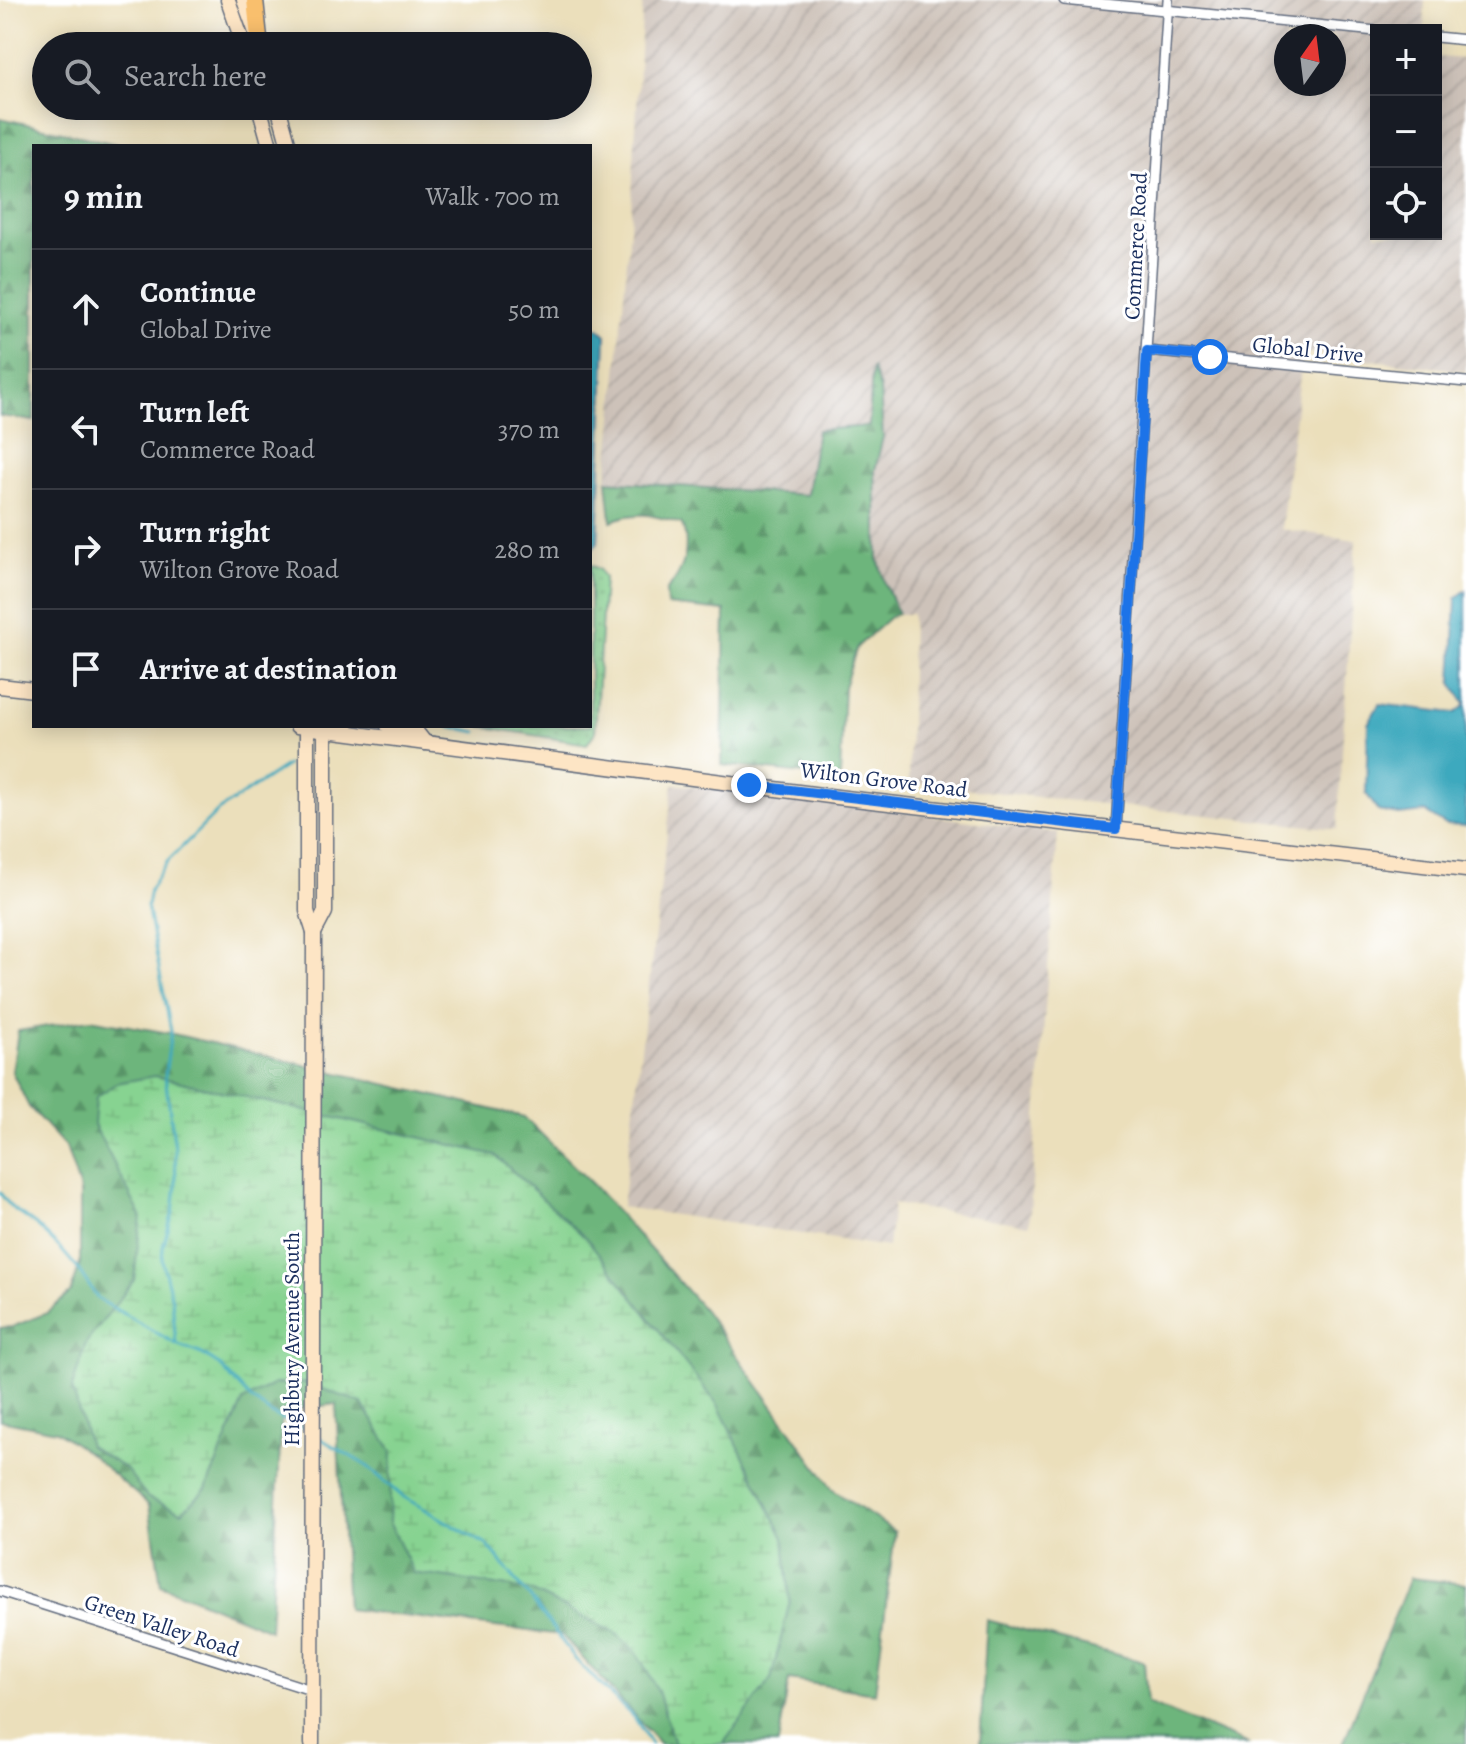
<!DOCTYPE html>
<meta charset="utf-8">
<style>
:root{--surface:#171b24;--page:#20242c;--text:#f1f3f6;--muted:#9ea1a6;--line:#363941}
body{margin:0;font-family:Alegreya,serif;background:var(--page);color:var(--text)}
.controls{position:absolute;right:24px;top:24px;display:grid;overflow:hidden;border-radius:0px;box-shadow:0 4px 20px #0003}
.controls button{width:72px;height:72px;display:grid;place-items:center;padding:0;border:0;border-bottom:2px solid var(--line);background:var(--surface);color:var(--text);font:40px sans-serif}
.compass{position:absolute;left:1274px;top:24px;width:72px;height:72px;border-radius:50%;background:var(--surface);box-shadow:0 4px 20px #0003;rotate:14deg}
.stop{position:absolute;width:24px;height:24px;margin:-18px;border:6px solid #1a73e8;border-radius:50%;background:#fff}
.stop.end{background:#1a73e8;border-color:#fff;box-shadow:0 2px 8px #0008}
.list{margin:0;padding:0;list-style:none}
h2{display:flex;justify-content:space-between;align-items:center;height:104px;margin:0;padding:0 32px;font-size:34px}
h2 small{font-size:26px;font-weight:400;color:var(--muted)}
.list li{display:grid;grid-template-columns:52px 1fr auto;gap:24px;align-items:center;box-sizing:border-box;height:120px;padding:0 32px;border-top:2px solid var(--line)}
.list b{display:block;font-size:30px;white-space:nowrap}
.list p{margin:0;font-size:26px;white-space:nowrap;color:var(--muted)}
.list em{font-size:26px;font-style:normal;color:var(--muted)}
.icon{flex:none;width:44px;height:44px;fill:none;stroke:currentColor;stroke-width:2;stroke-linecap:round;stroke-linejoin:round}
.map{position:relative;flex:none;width:1466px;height:1744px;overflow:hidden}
.search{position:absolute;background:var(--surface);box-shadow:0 4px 20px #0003;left:32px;top:32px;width:560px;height:88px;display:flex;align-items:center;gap:20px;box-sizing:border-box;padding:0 28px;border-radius:44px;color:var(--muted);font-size:30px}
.panel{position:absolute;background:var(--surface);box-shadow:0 4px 20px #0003;left:32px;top:144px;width:560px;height:584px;border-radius:0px}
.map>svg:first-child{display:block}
.industrial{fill:url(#industrial-furrows);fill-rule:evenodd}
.grass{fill:url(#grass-dots);stroke:#518178;stroke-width:2}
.forest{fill:url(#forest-firs);stroke:#44726c;stroke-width:2}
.wetland{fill:url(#wetland-marsh);stroke:#518178;stroke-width:2}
.water{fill:#3ea9be;stroke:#2c6c8e;stroke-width:2}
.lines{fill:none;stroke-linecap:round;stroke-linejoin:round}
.stream{stroke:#3ea9be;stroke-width:3}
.street-casing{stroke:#646d7f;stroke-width:12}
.secondary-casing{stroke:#646d7f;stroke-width:17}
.highway-casing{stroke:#646d7f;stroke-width:19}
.street{stroke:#fff;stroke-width:9}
.secondary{stroke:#fde5c5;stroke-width:14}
.highway{stroke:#f9bf6d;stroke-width:16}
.route{stroke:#1a73e8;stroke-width:10}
.labels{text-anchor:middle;stroke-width:6;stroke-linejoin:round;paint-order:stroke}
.street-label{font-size:22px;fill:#1b2f5e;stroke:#fff}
</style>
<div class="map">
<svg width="1466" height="1744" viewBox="0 0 1466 1744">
<defs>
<pattern id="industrial-furrows" width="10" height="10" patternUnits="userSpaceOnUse" patternTransform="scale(2)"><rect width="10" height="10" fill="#cdc2b9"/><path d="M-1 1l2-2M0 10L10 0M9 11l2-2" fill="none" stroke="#afa7a1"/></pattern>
<pattern id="grass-dots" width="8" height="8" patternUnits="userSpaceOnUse" patternTransform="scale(2)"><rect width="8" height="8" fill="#87d391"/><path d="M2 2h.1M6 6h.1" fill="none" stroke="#74b57f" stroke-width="1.8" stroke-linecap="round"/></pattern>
<pattern id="forest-firs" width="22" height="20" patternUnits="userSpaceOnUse" patternTransform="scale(2)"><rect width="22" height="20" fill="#6db57b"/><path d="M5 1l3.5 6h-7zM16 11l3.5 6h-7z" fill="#599468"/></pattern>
<pattern id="wetland-marsh" width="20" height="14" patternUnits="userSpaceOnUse" patternTransform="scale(2)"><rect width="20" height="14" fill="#87d391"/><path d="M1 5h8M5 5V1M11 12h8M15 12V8" fill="none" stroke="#74b57f"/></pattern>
</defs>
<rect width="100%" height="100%" fill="#fff"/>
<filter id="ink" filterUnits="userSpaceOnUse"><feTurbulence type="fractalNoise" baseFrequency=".0125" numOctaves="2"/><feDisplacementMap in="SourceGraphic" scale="16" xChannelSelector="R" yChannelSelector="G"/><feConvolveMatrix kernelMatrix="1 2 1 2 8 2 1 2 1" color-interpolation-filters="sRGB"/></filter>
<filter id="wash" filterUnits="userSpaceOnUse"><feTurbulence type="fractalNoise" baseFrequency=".006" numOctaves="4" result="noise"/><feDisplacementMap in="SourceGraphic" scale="32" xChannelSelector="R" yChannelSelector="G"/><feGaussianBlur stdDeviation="1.8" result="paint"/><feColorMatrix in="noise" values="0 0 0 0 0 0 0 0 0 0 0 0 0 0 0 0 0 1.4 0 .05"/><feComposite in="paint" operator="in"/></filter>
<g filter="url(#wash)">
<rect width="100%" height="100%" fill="#ebdfbb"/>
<g class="industrial">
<path d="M643,0h782l-1,30h-48v204h60v-177l30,2v312l-163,-19 -22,177 75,11 -19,289 -428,-46 3,-169h-14l-13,-30 -7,-26 -3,-88 8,-34 -3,-47 -8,-19 -3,56 -62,70 -200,-15 23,-252zM1286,36h48v48h-48z"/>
<path d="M673,784l136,15 249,34 -29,392 -136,-21 -5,43 -266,-40z"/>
</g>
<path class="grass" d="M590,565l9,4 5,9 -9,154 -8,12 -107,-18h110z"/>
<g class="forest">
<path d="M0,118l124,28h-90v275l-34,-5z"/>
<path d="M872,367l8,22 3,48 -8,33 3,88 7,26 13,30 -8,3 -33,30 -13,40 -4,91 -118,-13 3,-154 -58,-6 -1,-14c18,-20 25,-42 16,-67 -28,-9 -43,-14 -71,-3l-4,-40 200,14 10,-65 52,-4z"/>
<path d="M90,1019l79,14 355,84 71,70 109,123 129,180 62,42 -20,161 -86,-13 -11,64h-118l-98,-109 -215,-26 -11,-205 -54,7 -12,219 -109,-45 -12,-80 -59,-51 -34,-23 -56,-11v-92l12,-1 35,-14 24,-21 9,-28v-74l-14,-43 -37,-40 -17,-35 6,-41z"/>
<path d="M1410,1578l56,6v160h-123z"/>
<path d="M987,1620l157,42 3,41 102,41h-269z"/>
</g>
<path class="wetland" d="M155,1076l340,79 92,84 131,166 66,133 6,63 -19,78 -48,65h-49l-16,-53 -21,-38 -20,-19 -88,-44 -115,-17 -25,-51 3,-71 -30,-48 -56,-20 -32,1 -31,17 -37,88 -24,23 -34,-14 -22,-29 -37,-23 -17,-58 14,-45 48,-63 7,-64 -47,-91 2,-28 21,-14z"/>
<g class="water">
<path d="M590,328h8l8,7 -8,208 -8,9z"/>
<path d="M1466,590v115l-14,-22 4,-85z"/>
<path d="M1379,704l76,9 11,-8v121l-20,-1 -21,-13 -26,3 -21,-4 -12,-18 2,-69z"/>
</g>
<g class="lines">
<g class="stream">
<path d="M448,726l29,6"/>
<path d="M0,1193l11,14 25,18 25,24 17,20 20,30 78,45 26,10 17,11 32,34 22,16 35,15"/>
<path d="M176,1344l-4,-44 -10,-40 1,-13 10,-35 3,-27 -1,-37 -10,-72 6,-45 -24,-125 3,-17 17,-27 51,-51 69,-46"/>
<path d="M318,1437l49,29 35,30 85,49 42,51 47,64 60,60 15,24"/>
</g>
</g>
</g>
<g filter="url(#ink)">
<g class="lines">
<defs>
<g id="street">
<path d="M1064,0l312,31"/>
<path d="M1436,37l30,3"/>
<path d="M1147,351l319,31"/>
<path d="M1116,829l52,-829"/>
<path d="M0,1591l314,100"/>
</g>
<g id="secondary">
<path d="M228,0l16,46"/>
<path d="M244,0l17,46"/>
<path d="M259,106l11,40"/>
<path d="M278,106l11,40"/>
<path d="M0,686l34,4"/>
<path d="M297,726l540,71 629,73"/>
<path d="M307,726v185l7,22 -2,811"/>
<path d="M388,726l30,8 7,9"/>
<path d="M314,933l11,-21v-186"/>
</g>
<path id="highway" d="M255,0l4,38"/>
</defs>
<use href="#street" class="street-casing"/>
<use href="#secondary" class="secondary-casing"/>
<use href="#highway" class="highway-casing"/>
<use href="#street" class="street"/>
<use href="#secondary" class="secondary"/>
<use href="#highway" class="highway"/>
</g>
</g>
<g class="lines" filter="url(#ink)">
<path class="route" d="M749,785l367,44 31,-478 63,6"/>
</g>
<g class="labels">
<g class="street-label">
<text transform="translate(1135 246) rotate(-87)" y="8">Commerce Road</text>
<text transform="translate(1308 349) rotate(6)" y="8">Global Drive</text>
<text transform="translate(884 779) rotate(7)" y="8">Wilton Grove Road</text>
<text transform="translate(291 1339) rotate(-90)" y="8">Highbury Avenue South</text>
<text transform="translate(162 1625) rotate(18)" y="8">Green Valley Road</text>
</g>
</g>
</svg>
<div class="controls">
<button>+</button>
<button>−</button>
<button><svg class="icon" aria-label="locate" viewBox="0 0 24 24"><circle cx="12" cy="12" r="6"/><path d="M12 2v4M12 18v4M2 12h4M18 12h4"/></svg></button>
</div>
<svg class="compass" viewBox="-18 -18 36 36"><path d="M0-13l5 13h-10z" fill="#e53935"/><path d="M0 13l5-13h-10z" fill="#9ea1a6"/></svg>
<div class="stop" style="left:1210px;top:357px"></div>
<div class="stop end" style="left:749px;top:785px"></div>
<div class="search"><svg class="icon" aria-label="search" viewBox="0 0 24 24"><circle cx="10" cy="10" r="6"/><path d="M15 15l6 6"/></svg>Search here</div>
<section class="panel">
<h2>9 min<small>Walk · 700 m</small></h2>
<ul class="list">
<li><svg class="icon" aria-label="ahead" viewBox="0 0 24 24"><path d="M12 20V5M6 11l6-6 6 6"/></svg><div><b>Continue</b><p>Global Drive</p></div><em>50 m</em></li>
<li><svg class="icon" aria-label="left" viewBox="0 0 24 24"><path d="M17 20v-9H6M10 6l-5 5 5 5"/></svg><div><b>Turn left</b><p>Commerce Road</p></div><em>370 m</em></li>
<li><svg class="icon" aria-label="right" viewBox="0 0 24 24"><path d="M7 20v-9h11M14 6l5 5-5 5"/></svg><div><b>Turn right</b><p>Wilton Grove Road</p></div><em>280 m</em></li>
<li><svg class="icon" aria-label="arrive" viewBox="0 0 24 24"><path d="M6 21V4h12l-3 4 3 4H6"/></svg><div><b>Arrive at destination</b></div></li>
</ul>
</section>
</div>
